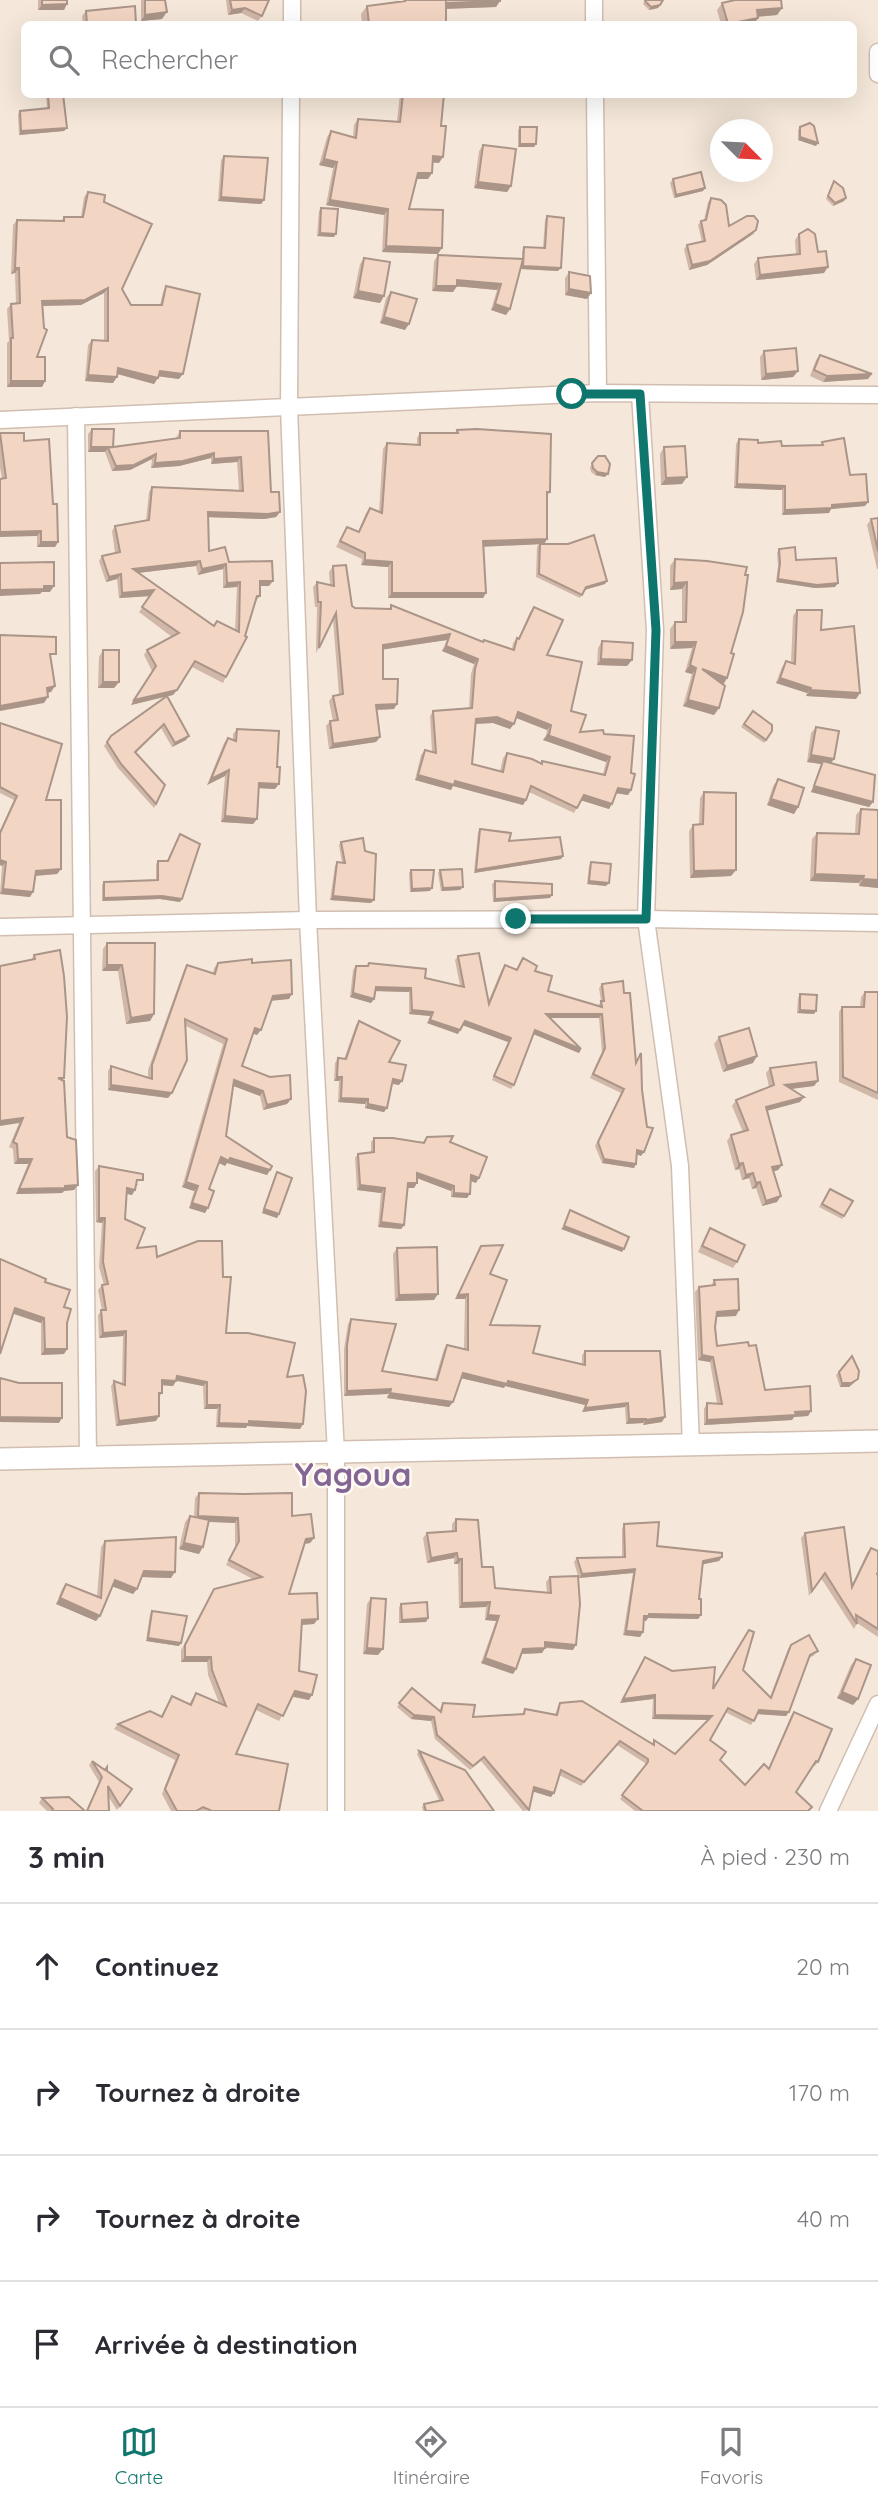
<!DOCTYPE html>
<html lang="fr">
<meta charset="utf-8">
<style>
:root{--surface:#fff;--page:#f2f2f3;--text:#2b2b33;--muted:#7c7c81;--line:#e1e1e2;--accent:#0f766e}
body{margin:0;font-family:Quicksand,sans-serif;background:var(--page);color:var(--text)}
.compass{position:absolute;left:710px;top:119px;width:63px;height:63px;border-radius:50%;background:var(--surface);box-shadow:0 7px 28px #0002;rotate:114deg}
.stop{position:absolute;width:21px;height:21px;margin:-16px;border:5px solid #0f766e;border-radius:50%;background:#fff}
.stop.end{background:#0f766e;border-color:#fff;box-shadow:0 2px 7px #0008}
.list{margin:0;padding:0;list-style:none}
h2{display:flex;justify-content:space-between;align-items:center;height:91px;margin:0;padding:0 28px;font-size:30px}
h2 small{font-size:23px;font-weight:400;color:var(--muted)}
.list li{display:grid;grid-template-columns:46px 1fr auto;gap:21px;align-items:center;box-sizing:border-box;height:126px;padding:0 28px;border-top:2px solid var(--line)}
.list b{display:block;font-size:26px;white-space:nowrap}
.list em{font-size:23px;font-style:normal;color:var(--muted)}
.icon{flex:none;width:38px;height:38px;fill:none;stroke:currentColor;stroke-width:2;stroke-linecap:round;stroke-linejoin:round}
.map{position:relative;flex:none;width:878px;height:1811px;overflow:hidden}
.search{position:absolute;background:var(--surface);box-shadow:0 7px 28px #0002;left:21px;right:21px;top:21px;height:77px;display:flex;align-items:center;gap:18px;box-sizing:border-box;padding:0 24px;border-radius:10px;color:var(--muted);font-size:26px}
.sheet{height:595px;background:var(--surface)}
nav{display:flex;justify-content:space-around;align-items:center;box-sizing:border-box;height:98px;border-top:2px solid var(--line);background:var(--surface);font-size:19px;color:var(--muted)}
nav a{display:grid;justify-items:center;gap:4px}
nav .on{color:var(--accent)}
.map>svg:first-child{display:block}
.residential{fill:#f5e8da;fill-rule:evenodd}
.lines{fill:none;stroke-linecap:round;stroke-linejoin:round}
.minor-casing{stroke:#d1beb0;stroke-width:19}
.tertiary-casing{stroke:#d1beb0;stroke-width:24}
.minor{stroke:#fff;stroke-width:16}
.tertiary{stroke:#fff;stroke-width:21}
.wall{fill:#d1b7a8;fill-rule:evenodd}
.shaded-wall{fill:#aa9588}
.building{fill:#f3d5c3;stroke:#aa9588;stroke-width:2;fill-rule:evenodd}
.route{stroke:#0f766e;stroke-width:9}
.labels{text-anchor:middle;stroke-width:5;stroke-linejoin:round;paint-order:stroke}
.town-label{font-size:32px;font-weight:bold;fill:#846695;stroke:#fffaf3}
</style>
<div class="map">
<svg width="878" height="1811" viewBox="0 0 878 1811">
<rect width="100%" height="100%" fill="#fdf6ec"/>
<path class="residential" d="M0,0h878v1811h-878zM24,24h830v70h-830zM720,130h42v42h-42z"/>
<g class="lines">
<defs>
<g id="minor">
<path d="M594,0v24"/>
<path d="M292,24v-24"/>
<path d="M878,52v22"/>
<path d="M291,94l-2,313 19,513 28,533v358"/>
<path d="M595,94l3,299"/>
<path d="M640,394l15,236 -9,289 34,247 11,279"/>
<path d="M76,416l12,1041"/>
<path d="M0,420l598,-27 280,2"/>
<path d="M0,927l308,-7 338,-1 232,4"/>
<path d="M828,1811l50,-107"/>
</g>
<path id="tertiary" d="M0,1459l878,-18"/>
</defs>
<use href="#minor" class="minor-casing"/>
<use href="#tertiary" class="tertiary-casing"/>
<use href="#minor" class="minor"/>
<use href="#tertiary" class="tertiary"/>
</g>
<g class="wall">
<path d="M38,0h29l-3,10h-26z"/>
<path d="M141,0h24l-3,19 -21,2z"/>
<path d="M226,0h43l-7,16 -4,5 -17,-8 -13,2z"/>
<path d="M403,0h97l-4,7 -50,2v15h-84l-1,-10 6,-8 35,-5z"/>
<path d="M645,0h18l-5,8 -9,2 -6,-6z"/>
<path d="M722,3l60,5 -5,7 -19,2v1l-4,6h-33l-4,-14z"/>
<path d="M86,11l50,13h-53l-1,-8z"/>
<path d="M46,94h17l4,34 -3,3 -45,4 -1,-21 2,-3 27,-3z"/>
<path d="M400,94h44l-5,69 -7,-1v11l-4,6h-11l-8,30 29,45 -56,-2 2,-37 -58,-10 7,-37 -14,-3 8,-28 4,-6 22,6 1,-12 4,-6 39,2z"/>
<path d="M520,127l16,17 -2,3h-16v-17z"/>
<path d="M800,127l16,19 -18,-6v-10z"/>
<path d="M483,145l28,41 -4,6 -33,-4 5,-37z"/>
<path d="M224,156l40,44 -3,4 -43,-3 3,-41z"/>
<path d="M673,179l30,12 -29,7 -4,-15z"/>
<path d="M834,181l12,17 -2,3 -11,5 -7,-7z"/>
<path d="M88,192l16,10 18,87 9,16h29l3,-13 3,-6 13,93 -21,-3 -4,8 -37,-10v3l-4,6 -28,-2 3,-36 4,-5 12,1v-48l-23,12 -39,1 -5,51 8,24 -3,6h-35v-44l2,-2 -2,-32 4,-5h5l-1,-31 -4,1 2,-49 4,-5 44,1 3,-4h17l3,-20z"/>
<path d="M711,198l18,28 27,4 -3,4 -46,31 -18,5 -5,-21 3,-4 15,-3 -4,-17 3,-4 3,-1 4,-18z"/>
<path d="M321,208l13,29 -17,-1 2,-25z"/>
<path d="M547,216l11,55 -37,-2v-4l-11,44 -4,6 -15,-5 6,-20 -40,-4 -4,6 -21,-1 2,-30 4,-6 84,4v-8l2,-4 19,1 2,-28z"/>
<path d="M799,234l19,18 6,21 -68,7 -2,-16 4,-6 38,-4 -1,-14z"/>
<path d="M364,258l20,38 -4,7 -27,-5 7,-34z"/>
<path d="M569,272l22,21 -4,6 -22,-4v-17z"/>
<path d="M391,292l14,38 -25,-7 6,-25z"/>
<path d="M764,351l34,20 -5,6 -32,3 -1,-23z"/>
<path d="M820,355l48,24 -45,3 -13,-6 6,-16z"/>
<path d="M92,429l21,18 63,-9 4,-7h88l3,61 9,20 -4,5 -12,2 -56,-2 1,34 60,35h-9v10l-4,5h-1l-29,76 -3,6 -31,-16 -19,28 -6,1 19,44 -14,7 -11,-19 -25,25 20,51 -2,4 -36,-40 -14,-22 7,-10 55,-40 -35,9 21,-34 -8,-16 3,-5 25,-13 -33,-25 12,-16 -32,2 -2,-19 -11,3 -7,-21 3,-5 13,-3 -3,-22 3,-5 31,-5 3,-29 3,-5 87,3 -2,-28 -26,2v-6l-32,8 -28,2 1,-9 -22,11 -18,1 -7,-19h-17v-18zM196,566l2,9 25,-6v19l14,-1 -2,43 -18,-9 -4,4 -75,-52z"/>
<path d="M457,430l93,62 -3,4v43l-3,5 61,40 -21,6 -4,8 -44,-21 1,-30 2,-3 -55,2 2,47 -3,5h-95v-31l-27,-2 1,-6 -26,-12 11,-20 11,5 8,-19 4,-5 9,4 4,-63 4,-6 30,2v-7l3,-5h35z"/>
<path d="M0,433l24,8 29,63 5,38 -3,5h-18v-11l-35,-57 -2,-12z"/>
<path d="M739,439l19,4 24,3 38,-1 2,-3 28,33 15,31 -34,3 -2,4 -47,2v-25l-48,-2 2,-44z"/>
<path d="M664,447l18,37 -21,1 -1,-31z"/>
<path d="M598,456l7,21 -10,-2 -4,-3 -1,-5z"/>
<path d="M878,518v51h-1l-10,-44 4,-6z"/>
<path d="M779,549l17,11 39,27 -20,1 -39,-6 2,-16 -1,-13z"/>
<path d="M675,559l56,94 -4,25 -4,7 -4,23 -5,7 -31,-9 9,-32 -7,-2 7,-24 -22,1v-20l5,-7h7v-33l-12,1v-24z"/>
<path d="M333,566l19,40 3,2 34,1 2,-4 91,37 2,-2 28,9 1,-6 4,-5 1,1 12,-27 4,-5 13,48 33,77 24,2 27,39v17l-3,5 -12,-2 -7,16 -28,-9 -7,13 -45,-21 -3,8 -3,5 -70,-19 -2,4 -36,-10 6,-25 4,-5 7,2 -2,-36 3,-5 36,-3 2,-34 3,-10 -32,-13 5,-11 -64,9v30l11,30 -18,1 4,27 -4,5 -47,7 -3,-23 4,-5h3l-4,-20 4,-5 6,-1 -6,-75 -17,33 1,-46h-2l-2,-20 4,-5 13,3 -1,-13zM516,718l31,12 -1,6 -3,4 63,22 -3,12 -61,-13 -1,2 -34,-10 -4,5 -3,13 -28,-7 3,-40 18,-1 17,6z"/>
<path d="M797,610l24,20 39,63 -4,6 -50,-3 1,-3 -31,-10 6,-16 4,-6 5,2 2,-47z"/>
<path d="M602,641l30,19 -5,6 -30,-1 1,-17z"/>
<path d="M103,650l16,32 -5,6h-16l1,-31z"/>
<path d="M753,711l19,20 -8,12 -23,-16z"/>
<path d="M0,723l46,77 15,69 -4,5 -22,2 -5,21 -30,-3 2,-28 -2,-1v-34l14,-31 -14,-7z"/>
<path d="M816,727l15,36 42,39 -4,5 -58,-15 10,-28 -14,-2 4,-29z"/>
<path d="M237,729l38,60 -16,-1 -2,31 -4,5 -32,-2 4,-46 -18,9 17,-42 4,-5 5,2v-6z"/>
<path d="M778,779l20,28 -4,7 -27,-9 6,-19z"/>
<path d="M704,792l27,84 -41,2 -1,-47 4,-6 6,-1 1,-26z"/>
<path d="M861,809l17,79 -19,-2v-3l-49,-2 2,-42 5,-6 38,1 1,-19z"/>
<path d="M480,829l29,12 54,15 -2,3 -87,14 4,-41z"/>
<path d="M180,834v68l-20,-3 -58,2v-16l2,-3 52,-2v-16l2,-3h9z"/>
<path d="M341,842l30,61 -41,-3 5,-34 2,-4 5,1 -3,-18z"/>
<path d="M591,862l15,24 -19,-2 2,-18z"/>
<path d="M411,870l19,21 -20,1 -1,-19z"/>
<path d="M440,870l23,17 -3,3 -19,1 -3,-18z"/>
<path d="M495,881l55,17 -57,4 -1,-18z"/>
<path d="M107,943h48l-1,71 -4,7 -24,3 -8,-53h-16l1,-22z"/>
<path d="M34,955l28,125 5,57 11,48 -4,5 -10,1 -2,2 -46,1 12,-30h-14l-1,-15 -4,-2 10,-24 12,-163z"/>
<path d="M458,956l30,46 14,-33 3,-4 12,4 6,-11 12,13 13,20 50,15 3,-5 -2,-13 3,-4 22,9 12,69 5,-9v103l-4,-2 -3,14 -32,-5 -7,-17 26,-53 -31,-15 12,-26 -3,-34h-49l31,31 -2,4 -45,-19 -20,51 -3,4 -19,-9 16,-38 -45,-17 -5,9 -31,-11 3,-7 -21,-2v-22l-34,-1 -4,12 -21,-6 3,-27 3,-4h11l2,-3 91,23 -5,-26z"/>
<path d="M218,963h34l37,36 -17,1 -15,35 -4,-1 -11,32 49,33 -4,5 -24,6 -3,-14 -27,-10 -7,50 44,34 -3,5 -40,-12 -2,3 -6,-3 -10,26 -4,24 -16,-5 5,-17 -12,-4 41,-143 -37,-18 -14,67 -4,5 -60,-8v-19l3,-5 37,11v-7l36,-100 3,-5 26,8 1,-5z"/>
<path d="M865,992h13v108l-39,-18v-70l3,-5h18l1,-10z"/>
<path d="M800,994l14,20 -17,-1 1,-15z"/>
<path d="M359,1021l30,41 10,23 -7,-1 -8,28 -19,-4v-4l-27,-2 1,-21h-5l1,-18 3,-5 6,1 12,-34z"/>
<path d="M719,1037l34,26 -30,9 -9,-28z"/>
<path d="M770,1068l48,13 -4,5 -22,3 8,13 -33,9 15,54 -4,5 -4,1 3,31 -15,4 -6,-18 -4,1 -3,-11 -7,2 -3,-11 -4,1 -8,-29 4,-6 12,-3 -11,-26 4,-6 33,-13 -3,-14z"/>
<path d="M427,1137l23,5 26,41 -5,-2 -4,17 -16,-1v-6l-34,-13v5l-3,5h-6l-4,37 -3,4 -23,-2 3,-34 -24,-3 -2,-32 3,-4 13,-1v-11l3,-4 49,4z"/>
<path d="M99,1166l40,19h-3l-4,10 -5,-1 -2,25 12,29 20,9 66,20 3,56 61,44 16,47 -3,5 -53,-3 -1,2 -30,-1 1,-18h-13l-1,-23 -27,-5 -3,5 -11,-1v8l-3,4 -3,24 -40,5 -5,-40 3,-5 8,3 1,-48 -24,2 -1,-23 4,-5 -4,-20 4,-5h2l-5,-18 3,-44 -6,-1 -1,-51z"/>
<path d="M277,1172l2,42 -2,4 -15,-5 13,-38z"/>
<path d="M828,1192l16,24 -2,3 -23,-12z"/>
<path d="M710,1228l27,34 -4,6 -35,-16 8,-17z"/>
<path d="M481,1246l9,28v51l43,28 49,11v-9l3,-4 77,71 -19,3v-2l-17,1 -1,-17 -43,5 3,-7 -80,-19 -1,2 -43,-10 -8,24 -4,5 -62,-9 1,-4 -44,2v-47l4,-25 3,-5 31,52 53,8 9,-30 3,-4 17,5 1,-51h-10z"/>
<path d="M397,1248l37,52 -39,1 -2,-47z"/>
<path d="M0,1259l45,23 19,25 3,16v26l-3,5 -23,1v-32l-28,-9z"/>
<path d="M714,1280l22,36 -19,1 -2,10 2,19h32l16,44 46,21 -3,5 -14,1 -2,3 -88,5v-16l3,-6h10l-7,-41 -12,-2 -3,-68 4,-5 12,-1z"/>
<path d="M852,1356l3,26 -6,5h-9l-4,-12z"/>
<path d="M199,1493l93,23 22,22 -4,5 -6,1 -15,50 25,30 -12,1 -3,46 10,29 -17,-3 -13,24 -23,-11 -20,44 43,57h-108l-9,-17 13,-34 -61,-31 4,-5 43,-8 11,-20 17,8 7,-11 23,10 -11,-28 -1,-13h-26v-12l33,-61 39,-10 -27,-14 9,-18v-24l-27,-1 -9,32 -20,-5 6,-27 5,-6 4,1 1,-19z"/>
<path d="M456,1519l39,69 52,5 -1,-11 4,-5 28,-1 -4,-14 3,-4 45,-1v-28l2,-5 33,22 65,11 -3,4 -16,3 -4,35 2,16 -3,4 -50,-1 -2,3 -2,-1 -1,12 -3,5 -17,-2 10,-62 -54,5 -6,72 -28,-2 -3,5 -20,1 -6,15 -3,5 -32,-11 15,-42 -11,-1 1,-13 -27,1 -1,-44h-4v-6l-27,5 -4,-25 4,-5 25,-2v-7z"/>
<path d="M805,1533l47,52 15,-32 4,-5 7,27v62l-21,-14 -3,6 -33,-51 -12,18 -8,-58z"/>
<path d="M105,1541l66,37 -29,-1 -5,12 -4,5 -20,-8 -17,35 -40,-17 6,-15 4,-5 31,12 4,-49z"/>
<path d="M371,1598l7,57 -15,-1 4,-50z"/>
<path d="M401,1604l27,14 -2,4 -27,1v-16z"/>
<path d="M152,1611l27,35 -33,-5 4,-27z"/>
<path d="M791,1645l24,10 -6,3 -20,54 -3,4 -29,-2 -6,11 -26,-13 -15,28 10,20 25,25 24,-16 22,-53 3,-4 24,50 -3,4 -2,-1 -17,27 16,15 -3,4h-174l-15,-12 25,-33v-3l-28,-18 -36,41 -22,-11 -8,22 -18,-6 -4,19 -6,1 -42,-50 -11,9 -35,-31 -4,-18 -20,-2 -14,-12 15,-19 27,23 4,-8 30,14 49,-3 3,-5 30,6 3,-9 2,-3 92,40 2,-3 21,14 33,-34 -56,-1 1,-20 -33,4 25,-46 27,14 41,17 30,-18 27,27 18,-48z"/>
<path d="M856,1659l2,40 -5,6 -16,-7 14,-33z"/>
<path d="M419,1751l75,60h-71l-1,-4 2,-3 15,-4 -22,-46z"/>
<path d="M92,1761l40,28 -15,21 -9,-14 1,15h-23l13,-29 -10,-17z"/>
<path d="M42,1798l43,13h-38l-8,-8z"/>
</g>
<g class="shaded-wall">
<path d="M500,1l-4,6 -55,2 4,-6z"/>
<path d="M67,4l-3,6h-26l4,-5z"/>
<path d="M660,5l-2,3 -9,2 2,-3z"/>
<path d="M245,8l-4,5 -13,2 4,-5z"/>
<path d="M782,8l-5,7 -25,2 5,-7z"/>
<path d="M167,12l-5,7 -21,2 4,-6z"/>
<path d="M758,18l-4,6h-24z"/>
<path d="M147,94h23l-2,3 -24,1z"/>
<path d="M67,128l-3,3 -45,4 2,-4z"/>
<path d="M800,137l18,6 -2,3 -18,-6z"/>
<path d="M520,144h16l-2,3h-16z"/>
<path d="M433,156l10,1 -4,6 -10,-1z"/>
<path d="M324,159l13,3 -4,6 -14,-3z"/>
<path d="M418,173h14l-4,6h-14z"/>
<path d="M478,182l33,4 -4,6 -33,-4z"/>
<path d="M705,188l-2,3 -29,7 2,-3z"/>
<path d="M221,197l43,3 -3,4 -43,-3z"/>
<path d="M846,198l-2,3 -11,5 2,-3z"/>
<path d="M330,200l58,9 -4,6 -58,-10z"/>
<path d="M756,230l-3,4 -46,31 -18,5 3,-5z"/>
<path d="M320,233l16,1 -2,3 -17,-1z"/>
<path d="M386,246l56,2 -4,6 -56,-2z"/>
<path d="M523,266l38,2 -3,3 -37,-2z"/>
<path d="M828,267l-4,6 -68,7 4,-5z"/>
<path d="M15,268h4l-4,5 -4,1z"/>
<path d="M457,280l44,4 -4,6 -44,-4z"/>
<path d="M436,286h21l-4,6 -21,-1z"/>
<path d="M108,288l-4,5 -23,12 -43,1 4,-5z"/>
<path d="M569,289l22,4 -4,6 -22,-4z"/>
<path d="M358,291l26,5 -4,7 -27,-5z"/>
<path d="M495,304l15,5 -4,6 -15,-5z"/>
<path d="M384,317l25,7 -4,6 -25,-7z"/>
<path d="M118,368l40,10 -4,6 -40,-11z"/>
<path d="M160,371l23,3 -4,5 -23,-3z"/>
<path d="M798,371l-5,6 -32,3 5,-6z"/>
<path d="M872,374l-4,5 -45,3 4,-6z"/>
<path d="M88,375l29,2 -4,6 -28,-2z"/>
<path d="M11,381h34l-3,6h-35z"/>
<path d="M91,447h21l-4,1 -3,4h-17z"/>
<path d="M214,453l-3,5 -32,8 -28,2 4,-5z"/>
<path d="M156,454l-4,5 -22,11 -18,1 4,-5z"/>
<path d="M241,457l-4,5 -26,2 3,-5z"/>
<path d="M597,472l11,2 -3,3 -10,-2z"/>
<path d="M687,477l-5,7 -21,1 5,-7z"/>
<path d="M737,484l48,2 -3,4 -48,-2z"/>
<path d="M868,502l-3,4 -34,3 -2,4 -47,2 3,-5z"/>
<path d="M208,512h72l-4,5 -12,2 -60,-2z"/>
<path d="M41,531l-4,5 -37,1v-5z"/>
<path d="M547,539l-3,5 -64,3 3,-6z"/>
<path d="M41,542h17l-3,5h-18z"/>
<path d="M365,560l27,2 -4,5 -27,-2z"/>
<path d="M200,561l-4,5 -67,8 4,-5z"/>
<path d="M226,564l-3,5 -25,6 4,-6z"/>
<path d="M121,574l-4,5 -11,3 3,-5z"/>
<path d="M778,579l60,4 -3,4 -20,1 -39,-6z"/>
<path d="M260,581h13l-4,5h-12z"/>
<path d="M607,581l-2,3 -21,6 2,-3z"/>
<path d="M240,582l-3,5 -14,1 4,-5z"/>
<path d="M687,582l-5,7 -12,1 4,-7z"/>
<path d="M44,586h10l-4,6h-8l-2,2 -40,2v-6z"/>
<path d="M154,590l-3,6 -32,2 3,-5z"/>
<path d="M392,593h94l-3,5h-95z"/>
<path d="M450,634l-3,6 -67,10 3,-5z"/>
<path d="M675,642h21l-4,6 -22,1z"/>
<path d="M446,646l32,13 -4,5 -32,-13z"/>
<path d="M601,659l31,1 -5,6 -30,-1z"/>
<path d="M690,665l6,3 -4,6 -7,-2z"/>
<path d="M702,669l25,9 -4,7z"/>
<path d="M780,678l31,10 -4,5 -31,-10z"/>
<path d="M103,682h16l-5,6h-16z"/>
<path d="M55,686l-4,6 -8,2 4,-6z"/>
<path d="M177,690l-4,5 -42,10 3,-5z"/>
<path d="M810,690l50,3 -4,6 -50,-3z"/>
<path d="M48,697l-4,6 -44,8v-5z"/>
<path d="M688,700l31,8 -5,7 -31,-9z"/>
<path d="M397,704l-3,5 -22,1 4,-5z"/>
<path d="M518,712l33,13 -4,5 -33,-13z"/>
<path d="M497,717l17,7 -4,5 -17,-6 -21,1 4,-5z"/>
<path d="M547,735l63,22 -4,5 -63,-22z"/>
<path d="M189,736l-3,4 -14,7 3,-4z"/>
<path d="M380,737l-4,5 -47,7 4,-5z"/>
<path d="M811,755l23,4 -4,6 -7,-4 -2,3 -14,-2z"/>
<path d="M229,770l-4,6 -18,9 4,-6z"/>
<path d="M418,775l37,6 71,19 -3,5 -70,-19 -2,4 -36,-10z"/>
<path d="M259,783l20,1 -4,5 -19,-1z"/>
<path d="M814,786l59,16 -4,5 -58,-15z"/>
<path d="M618,788l13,2 -3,5 -14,-2z"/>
<path d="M584,795l28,9 -3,5 -29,-9z"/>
<path d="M771,799l27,8 -4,7 -27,-9z"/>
<path d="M225,816l32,3 -4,5 -32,-2z"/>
<path d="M563,856l-2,3 -87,14 2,-3z"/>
<path d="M0,860l6,2 -4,4 -2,-1z"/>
<path d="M61,869l-4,5 -25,2 4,-5z"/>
<path d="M736,870l-5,6 -41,2 4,-7z"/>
<path d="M815,874l49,2 -5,7 -49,-2z"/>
<path d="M863,879l15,1v8l-19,-2z"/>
<path d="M589,881l20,2 -3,3 -19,-2z"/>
<path d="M463,887l-3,3 -19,1 2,-3z"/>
<path d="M432,888l-2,3 -20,1 2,-3z"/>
<path d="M3,889l30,3 -3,5 -30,-3z"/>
<path d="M552,895l-2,3 -57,4 2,-3z"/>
<path d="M162,896l20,3 -2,3 -20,-3 -58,2 2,-3z"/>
<path d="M333,896l41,4 -3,3 -41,-3z"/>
<path d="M107,965h15l-4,6h-16z"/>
<path d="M376,987l35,1 -2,4 -36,-1z"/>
<path d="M353,993l21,6 -3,4 -21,-6z"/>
<path d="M292,994l-3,5 -19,2 3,-5z"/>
<path d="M412,1010l21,2 -3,4 -21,-2z"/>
<path d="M800,1010l16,1 -2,3 -17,-1z"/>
<path d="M154,1014l-4,7 -24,3 5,-6z"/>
<path d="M546,1014h56l-3,4h-56z"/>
<path d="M430,1020l30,10 -2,4 -31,-11z"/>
<path d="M465,1021l46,17 -3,4 -46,-17z"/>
<path d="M255,1028l6,2 -4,5 -5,-2z"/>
<path d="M535,1030l46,19 -2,4 -46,-19z"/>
<path d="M757,1056l-4,7 -30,9 4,-6z"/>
<path d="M337,1077h5l-3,4h-5z"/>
<path d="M393,1079l9,2 -3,4 -9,-2z"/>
<path d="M234,1080l29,11 -3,5 -29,-11z"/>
<path d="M818,1081l-4,5 -33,4 4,-5z"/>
<path d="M111,1085l61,8 -4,5 -60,-8z"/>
<path d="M804,1097l-4,5 -38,10 4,-5z"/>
<path d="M341,1098l27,1 -3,5 -27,-2z"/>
<path d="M291,1099l-4,5 -24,6 4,-5z"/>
<path d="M368,1104l19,4 -3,4 -19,-4z"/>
<path d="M23,1118l-4,5 -19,3v-5z"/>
<path d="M637,1150l7,2 -3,4 -7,-3z"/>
<path d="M221,1157l9,1 40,12 -3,5 -40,-12 -2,3 -8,-4z"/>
<path d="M18,1159h14l-4,5h-14z"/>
<path d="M604,1159l32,5 -2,4 -32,-5z"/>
<path d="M743,1163l-4,6 -4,1 4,-6z"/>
<path d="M782,1165l-4,5 -9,3 3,-6z"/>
<path d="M417,1173l37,13 -3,5 -37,-14z"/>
<path d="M753,1173l-4,5 -7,2 4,-5z"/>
<path d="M471,1175l8,3 -3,5 -8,-3z"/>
<path d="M186,1182l12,4 -4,5 -12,-4z"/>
<path d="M760,1182l-4,6 -4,1 4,-6z"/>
<path d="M408,1183h9l-3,5h-9z"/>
<path d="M78,1185l-4,5 -10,1 -2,2 -46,1 3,-5z"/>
<path d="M360,1185l25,3 -4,5 -24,-3z"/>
<path d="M127,1188l8,2 -3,5 -8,-2z"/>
<path d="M454,1193l16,1 -3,4 -16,-1z"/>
<path d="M781,1196l-4,6 -15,4 4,-5z"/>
<path d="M192,1203l16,5 -3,5 -16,-5z"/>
<path d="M264,1209l15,5 -2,4 -15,-5z"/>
<path d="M99,1218h6l-3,5 -6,-1z"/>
<path d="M381,1222l23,3 -3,4 -23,-2z"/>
<path d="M564,1226l60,23 -2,3 -61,-23z"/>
<path d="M438,1294l-4,6 -39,1 4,-6z"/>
<path d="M468,1294l-3,5h-10l3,-4z"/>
<path d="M15,1308l29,10 -3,5 -29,-10z"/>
<path d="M739,1310l-3,6 -22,1 3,-5z"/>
<path d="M126,1331l-3,5 -24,2 4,-5z"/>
<path d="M45,1349h22l-3,5 -23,1z"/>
<path d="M702,1355l11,2 -3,5 -12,-2z"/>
<path d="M463,1373l45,8 80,19 -3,5 -80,-19 -1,2 -44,-10z"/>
<path d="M177,1376l30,6 -4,4 -29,-6z"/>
<path d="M858,1379l-9,8h-9l2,-4z"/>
<path d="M162,1380l14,1 -3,5 -14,-1z"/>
<path d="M391,1389l-3,5 -44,2 3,-5z"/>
<path d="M390,1393l63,9 -4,5 -62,-9z"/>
<path d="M628,1403l-3,4 -43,5 3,-4z"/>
<path d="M207,1405h13l-3,4h-13z"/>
<path d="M811,1411l-3,5 -14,1 -2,3 -88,5 3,-5z"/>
<path d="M159,1416l-3,5 -40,5 3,-5z"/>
<path d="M0,1417l62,1 -3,5 -59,-1z"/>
<path d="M665,1417l-3,5 -19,3 3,-5z"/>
<path d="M629,1419h17l-3,4 -17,1z"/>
<path d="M249,1421l54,3 -3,5 -53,-3 -1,2 -30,-1 3,-4z"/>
<path d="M198,1516l40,2 -3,5 -41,-2z"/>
<path d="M314,1538l-4,5 -8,1 4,-5z"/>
<path d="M184,1543l19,4 -4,7 -20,-5z"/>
<path d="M457,1553l-3,5 -27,5 4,-5z"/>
<path d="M722,1557l-3,4 -19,4 3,-4z"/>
<path d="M458,1559h4l-4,5h-4z"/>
<path d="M635,1569l-2,4 -54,5 3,-4z"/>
<path d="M144,1571l31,1 -4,6 -31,-1z"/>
<path d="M115,1580l22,9 -4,5 -22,-8z"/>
<path d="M60,1598l40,18 -4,5 -40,-17z"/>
<path d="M490,1602l-4,5 -27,1 3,-5z"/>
<path d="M649,1614l52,1 -3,4 -50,-1 -2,3 -4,-1 2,-4z"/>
<path d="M488,1615l11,1 -3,5 -11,-1z"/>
<path d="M428,1618l-2,4 -27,1 3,-3z"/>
<path d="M318,1619l-4,5 -15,1 3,-5z"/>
<path d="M626,1631l17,1 -3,5 -17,-2z"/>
<path d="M148,1638l33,5 -2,3 -33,-5z"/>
<path d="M545,1642l31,3 -3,5 -31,-3z"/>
<path d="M367,1648l16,1 -5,6 -15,-1z"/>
<path d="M545,1648l-3,5 -22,1 3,-5z"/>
<path d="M185,1657h26l-4,5h-26z"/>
<path d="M485,1658l31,11 -3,5 -32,-11z"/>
<path d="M295,1691l17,4 -3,5 -18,-4z"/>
<path d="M842,1692l16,7 -5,6 -16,-7z"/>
<path d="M655,1695l-2,4 -33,4 3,-4z"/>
<path d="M759,1710l30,2 -3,4 -30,-2z"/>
<path d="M414,1715l20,2 -3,4 -20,-2z"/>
<path d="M655,1715l57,1 -3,4 -57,-1z"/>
<path d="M534,1787l20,6 -3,4 -20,-6z"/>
</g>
<g class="building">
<path d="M42,0h25v4l-25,1z"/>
<path d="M145,0h20l2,12 -22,3z"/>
<path d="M230,0h39l-7,16 -17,-8 -13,2z"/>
<path d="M405,0h41v24h-77l-2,-18 38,-5z"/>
<path d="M446,0h54v1l-54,2z"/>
<path d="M646,0h17l-3,5 -9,2 -6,-6z"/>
<path d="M735,0h46l1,8 -25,2 1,8 -30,6 -6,-21z"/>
<path d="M135,6l1,18h-49l-1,-13z"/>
<path d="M48,94h15l4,34 -46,3 -1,-20 29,-3z"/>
<path d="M403,94h41l-3,32h5l-3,31 -10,-1 -1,17h-14l-9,36 34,1 -1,38 -56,-2 2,-37 -58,-9 7,-38 -13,-3 7,-28 25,7 2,-19 42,3z"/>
<path d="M810,123l4,3 4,17 -18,-6v-10z"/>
<path d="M520,127h17l-1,17h-16z"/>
<path d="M483,145l33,4 -5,37 -33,-4z"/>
<path d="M224,156l44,2 -4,42 -43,-3z"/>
<path d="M701,172l4,16 -29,7 -3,-16z"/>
<path d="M834,181l9,7 3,10 -11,5 -7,-7z"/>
<path d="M88,192l17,3 -1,7 48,22 -30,65 9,16h31l4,-19 34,8 -17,80 -23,-3 -2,7 -40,-10 -1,9 -29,-2 4,-35 16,1v-53l-23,12 -43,1 2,27 3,2 -10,27h8v24h-34v-43h2l-2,-34 9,-1 -1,-35h-4l2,-48 47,1v-4h19z"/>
<path d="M711,198l10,2 5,5 3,21 18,-10h7l4,5 -2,9 -46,31 -18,4 -5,-20 18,-4 -4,-20 5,-1z"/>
<path d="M321,208l17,1 -2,25 -16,-1z"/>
<path d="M547,216l17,2 -3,50 -38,-2 1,-19 21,1z"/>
<path d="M808,229l7,5 3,18 8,-1 2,16 -68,8 -2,-17 42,-4 -1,-20z"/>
<path d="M438,255l85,4 -13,50 -15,-5 6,-20 -44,-4v6h-21z"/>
<path d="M364,258l26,4 -6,34 -26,-5z"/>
<path d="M569,272l21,4 1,17 -22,-4z"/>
<path d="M391,292l26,7 -8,25 -25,-7z"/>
<path d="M796,348l2,23 -32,3 -2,-23z"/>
<path d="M820,355l52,19 -45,2 -13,-6z"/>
<path d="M92,429h22l-1,18 67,-9v-7h88l3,61h8l1,20 -12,2 -60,-2 1,39 16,-4 4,15 43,-1 1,20h-13v15h-3l-12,40 2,1 -21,40 -31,-16 -18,29 -43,10 22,-34 -9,-16 32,-17 -37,-26 12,-17 -32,3 -1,-19 -12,3 -7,-21 18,-4 -5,-26 34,-6 3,-33 91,4 -2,-34 -27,2v-6l-31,8 -28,2 1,-9 -22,11 -18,1 -8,-18 4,-1h-21zM200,561l2,8 24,-5 1,19 13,-1 -1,50 -22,-11 -3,5 -81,-57z"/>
<path d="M477,429l74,5 -1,58h-3v47l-64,2 3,52h-94v-31l-27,-2v-7l-25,-12 7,-14 12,5 11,-24 12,5 5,-70 33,2v-12h38l-1,-3z"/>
<path d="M0,433h24v8l25,-2 4,65h4l1,38h-17v-11l-41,1v-53l6,-1z"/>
<path d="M844,438l6,37 16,-1 2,28 -36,3v3l-47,2v-24l-48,-2 2,-45 19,1v3l23,-2 1,5 41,-1 -1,-3z"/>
<path d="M685,446l2,31 -21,1 -2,-31z"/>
<path d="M598,456h7l5,8 -2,10 -11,-2 -4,-4 -1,-5z"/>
<path d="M878,518v33l-7,-32z"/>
<path d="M594,535l13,46 -21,6 -4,8 -43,-21 1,-30h28z"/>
<path d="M795,547l1,13 40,-2 2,25 -21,2 -39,-6 2,-16 -1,-14z"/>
<path d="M675,559l32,2 40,6 -2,8h3l-5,37 -12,41 3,1 -7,24 -25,-9 23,17 -6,22 -31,-8 8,-32 -6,-3 6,-23h-21v-20h11l1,-40 -13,1z"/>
<path d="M54,562v24h-10v3l-44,1v-27z"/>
<path d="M346,565l6,41 3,2 36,1v-4l92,37 1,-2 30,10 3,-12 2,1 15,-32 29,13 -16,35 35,7 -11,49 15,4 -6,17 23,-2 1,4 30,2 -3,37 4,1 -4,16 -13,-2 -6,16 -28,-9 -7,13 -46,-22 -5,14 -71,-19 -1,4 -36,-10 7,-25 11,3 -3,-42 39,-3 3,-39 3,-10 -32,-13 4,-12 -67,11v34h15l-1,25 -21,1 4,32 -47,7 -3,-23 8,-1 -5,-24 10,-2 -7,-81 -17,35 2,-46h-3l-1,-20 17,4 -1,-20zM518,712l33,13 -2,10h-2l63,22 -5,18 -63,-14v3l-10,-5 -25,-6 -4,19 -31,-8 4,-45 21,-2 17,7z"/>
<path d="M797,610h25l-1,20 33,-4 6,67 -50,-3 1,-2 -31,-10 6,-17 9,3z"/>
<path d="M0,635l56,2v17h-6l5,32 -8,2 1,9 -48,9z"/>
<path d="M602,641l31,2 -1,17 -31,-1z"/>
<rect x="103" y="650" width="16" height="32"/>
<path d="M167,696l22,40 -14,7 -11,-19 -29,28 30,33 -9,19 -35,-40 -14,-22 4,-6z"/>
<path d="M753,711l19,14v6l-6,9 -22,-16z"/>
<path d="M0,723l62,21 -16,56h15v69l-25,2 -3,21 -30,-3 3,-27 -6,-2v-27l17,-37 -17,-9z"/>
<path d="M816,727l23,4 -5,28 -23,-4z"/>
<path d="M237,729l42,2 -2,36h3l-1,17 -20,-1 -2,36 -32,-3 4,-46 -18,9 17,-41 8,3z"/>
<path d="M823,761l52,14 -2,27 -59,-16z"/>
<path d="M778,779l26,9 -6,19 -27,-8z"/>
<path d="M704,792l32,1v77l-42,1 -1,-46 10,-1z"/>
<path d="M861,809l17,1v70l-15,-1 1,-3 -49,-2 2,-41 42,1z"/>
<path d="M480,829l31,4 -2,8 51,-4 3,19 -87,14z"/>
<path d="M180,834l20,10 -18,55 -20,-3 -58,2v-16l54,-2v-19h10z"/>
<path d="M363,838l2,13 11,3 -2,46 -41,-4 4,-34 8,1 -4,-21z"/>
<path d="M591,862l20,2 -2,19 -20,-2z"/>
<path d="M462,869l1,18 -20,1 -3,-18z"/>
<path d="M411,870h23l-2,18 -20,1z"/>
<path d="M495,881l57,3v11l-57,4z"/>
<path d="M107,943h48l-1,71 -23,4 -9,-53h-15z"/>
<path d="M60,950l4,26 3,41 -3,61h-6l6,3 3,56 9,3 2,45 -13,1v2l-46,1 13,-30h-14l-1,-15 -4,-2 10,-24 -23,3v-155l35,-7 -1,-4z"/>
<path d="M479,953l10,51 16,-39 12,5 6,-12 14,8 -2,5 17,5 -4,15 54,16 -1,-6h3l-2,-17 21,-3 1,12h6l6,70 5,-10 1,37 5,37 6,1 -9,24 -7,-2 -1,14 -32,-5 -6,-17 26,-53 -31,-15 12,-26 -3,-34h-56l35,35 -46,-19 -21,55 -20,-9 17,-38 -46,-17 -5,9 -30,-10 3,-8 -21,-2 -1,-22 -35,-1 -2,12 -21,-6 3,-27h12l1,-3 57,6 -1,9 39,9 -6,-31z"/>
<path d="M252,959v4l39,-3 1,34 -19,2 -12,34 -6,-2 -13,38 28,11 20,-2 1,24 -24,6 -4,-14 -29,-11 -8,56 46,30 -2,4 -40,-12 -1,3 -8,-4 -12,32 5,2 -6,17 -16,-5 6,-17 -12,-4 41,-143 -42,-20 2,41 -15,33 -61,-8v-19l41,13v-14l35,-100 28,9 3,-11z"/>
<path d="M865,992h13v101l-35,-16 -1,-70h22z"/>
<path d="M800,994l17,1 -1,16 -16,-1z"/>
<path d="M359,1021l41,20 -11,21 17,3 -4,16 -9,-2 -6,29 -19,-4v-5l-27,-1 1,-21h-5l1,-19 8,1z"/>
<path d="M749,1028l8,28 -30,10 -8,-29z"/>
<path d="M816,1062l2,19 -33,4 19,12 -38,10 16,58 -10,2 9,29 -15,5 -6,-19 -4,1 -3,-10 -7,2 -3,-12 -4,1 -8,-29 17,-5 -12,-30 38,-15 -4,-17z"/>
<path d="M453,1136l-3,6 37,15 -8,21 -8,-3 -1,19 -16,-1v-7l-37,-13v10h-9l-4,42 -23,-3 4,-34 -25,-3 -2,-31 16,-2v-14h19l31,5 3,-6z"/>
<path d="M99,1166l44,8v6h-6l-2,10 -8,-2 -2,31 20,9 -8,20 19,-2 1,11 41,-16h24l1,36h8l-5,56h22l47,10 -8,34 16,-2 3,16 -3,33 -54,-3v3l-30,-1 1,-18h-13v-23l-30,-6 -1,5 -14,-1v13h-3v23l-40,5 -5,-40 11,4 1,-54 -23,2 -2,-23h5l-4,-25 6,-1 -5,-22 2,-44h-6z"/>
<path d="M277,1172l15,6 -13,36 -15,-5z"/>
<path d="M830,1189l23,12 -9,15 -22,-12z"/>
<path d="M570,1210l59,27 -5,12 -60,-23z"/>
<path d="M710,1228l35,17 -8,17 -35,-16z"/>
<path d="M503,1245l-13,29 17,6 -17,45 50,1 -7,27 52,12v-14h75l5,66 -19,3v-1h-17l-1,-16 -43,5 3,-8 -80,-19 -1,3 -44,-11 -10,29 -63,-9 1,-4 -44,2v-46l4,-26 45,5 -14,47 55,9 10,-35 21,5v-56l-10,1 23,-49z"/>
<path d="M437,1247l1,47 -39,1 -2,-47z"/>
<path d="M0,1259l46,20 -1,3 25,8 -6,17 7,2 -4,14v26h-22l-1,-31 -29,-10 -15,46z"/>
<path d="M738,1279l1,31 -22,2 -2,15 2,19 31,-4 1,4 7,-1 9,45 45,-4 1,25 -16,1 1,3 -89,5v-17l15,1 -9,-47 -11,-2 -3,-68 16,-2 -1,-5z"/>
<path d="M852,1356l7,15 -1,8 -7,4h-9l-3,-11z"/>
<path d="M0,1378l19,5h43v35l-62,-1z"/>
<path d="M199,1493l45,1 48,-1v23l19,-2 3,24 -8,1 -17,55 28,-1 1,26 -16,1 -3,51 18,4 -5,20 -17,-4 -12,25 -25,-12 -22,50 52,10 -9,47h-67l-9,-4 -7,4h-19l-12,-22 14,-34 -61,-31 32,-13 12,6 10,-21 19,9 5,-12 30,13 -14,-36 -1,-13h-26v-12l29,-56 48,-12 -33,-17 10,-19 -1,-23 -40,-2z"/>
<path d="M190,1516l19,4 -6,27 -19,-4z"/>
<path d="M456,1519l22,1 4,47h11l2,21 56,5 -1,-16 28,-1 2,28 -4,41 -31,-3v6l-22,1 -7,20 -31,-11 14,-42 -11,-1 2,-13 -28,1v-44h-4l-1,-6 -26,5 -4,-25 29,-2z"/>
<path d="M659,1522l-2,24 65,7v4l-19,4 -4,38h2v16l-52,-1v2h-5l-1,16 -17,-1 9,-62 -53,5 -5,-16 48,-1 -1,-33z"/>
<path d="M844,1527l8,60 19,-39 7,3v21l-1,2 1,1v54l-22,-14 1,9 -32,-51 -13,18 -7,-58z"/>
<path d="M176,1537l-1,35 -31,-1 -7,18 -22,-9 -15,36 -40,-18 6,-14 35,14 4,-57z"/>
<path d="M371,1598l15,1 -3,50 -16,-1z"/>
<path d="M427,1602l1,16 -26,2 -1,-16z"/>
<path d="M152,1611l35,5 -6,27 -33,-5z"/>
<path d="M749,1630l5,2 -11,38 28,28 20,-53 18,-10 9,16 -8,4 -21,57 -30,-2 -5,11 -26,-13 -18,32 16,12 -6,8 25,25 19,-21 5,5 25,-57 38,17 -14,33 -2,-1 -20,31 16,15 -4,4h-165l-21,-16 26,-33v-3l-28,-18 -36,41 -23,-12 -7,23 -20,-6 -5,23 -45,-53 -11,9 -36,-31 -3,-18 -20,-2 -15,-12 13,-15 29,24 2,-9 32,2 -2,12 51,-3 1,-5 32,6 3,-12 22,-2 72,44v-5l21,14 37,-38 -57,-1v-20l-32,4 22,-42 27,14 43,-4 -2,22z"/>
<path d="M856,1659l15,6 -13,34 -16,-7z"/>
<path d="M419,1751l46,19 29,41h-68l-2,-7 19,-4z"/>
<path d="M92,1761l13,9 2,-3v4l25,18 -12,17 -12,-20 1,25h-22l15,-34z"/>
<path d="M69,1797l16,14h-33l1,-2 -11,-11z"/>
</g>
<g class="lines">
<path class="route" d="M516,919h130l10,-289 -16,-236h-68"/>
</g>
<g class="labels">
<g class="town-label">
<text x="353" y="1486">Yagoua</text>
</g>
</g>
</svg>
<svg class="compass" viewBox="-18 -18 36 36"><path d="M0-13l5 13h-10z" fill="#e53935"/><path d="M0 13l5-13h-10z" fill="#7c7c81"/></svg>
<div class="stop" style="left:572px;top:394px"></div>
<div class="stop end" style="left:516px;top:919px"></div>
<div class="search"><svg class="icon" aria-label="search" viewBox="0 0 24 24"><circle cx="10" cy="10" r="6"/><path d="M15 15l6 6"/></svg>Rechercher</div>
</div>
<section class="sheet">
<h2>3 min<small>À pied · 230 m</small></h2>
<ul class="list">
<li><svg class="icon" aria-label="ahead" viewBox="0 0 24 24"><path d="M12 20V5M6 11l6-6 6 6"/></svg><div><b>Continuez</b></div><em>20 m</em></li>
<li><svg class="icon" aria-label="right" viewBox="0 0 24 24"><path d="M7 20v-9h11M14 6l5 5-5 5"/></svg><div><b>Tournez à droite</b></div><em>170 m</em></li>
<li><svg class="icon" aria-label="right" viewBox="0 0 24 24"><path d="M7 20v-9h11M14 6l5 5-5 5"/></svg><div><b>Tournez à droite</b></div><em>40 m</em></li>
<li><svg class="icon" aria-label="arrive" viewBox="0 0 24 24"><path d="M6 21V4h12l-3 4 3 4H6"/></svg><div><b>Arrivée à destination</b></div></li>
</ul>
</section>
<nav>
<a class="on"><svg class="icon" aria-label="map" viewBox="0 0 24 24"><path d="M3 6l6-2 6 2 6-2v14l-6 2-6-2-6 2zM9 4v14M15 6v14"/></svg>Carte</a>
<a><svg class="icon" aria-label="directions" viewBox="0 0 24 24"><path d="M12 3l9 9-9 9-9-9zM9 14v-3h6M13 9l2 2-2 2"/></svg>Itinéraire</a>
<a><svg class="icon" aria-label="saved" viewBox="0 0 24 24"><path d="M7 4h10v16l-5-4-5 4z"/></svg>Favoris</a>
</nav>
